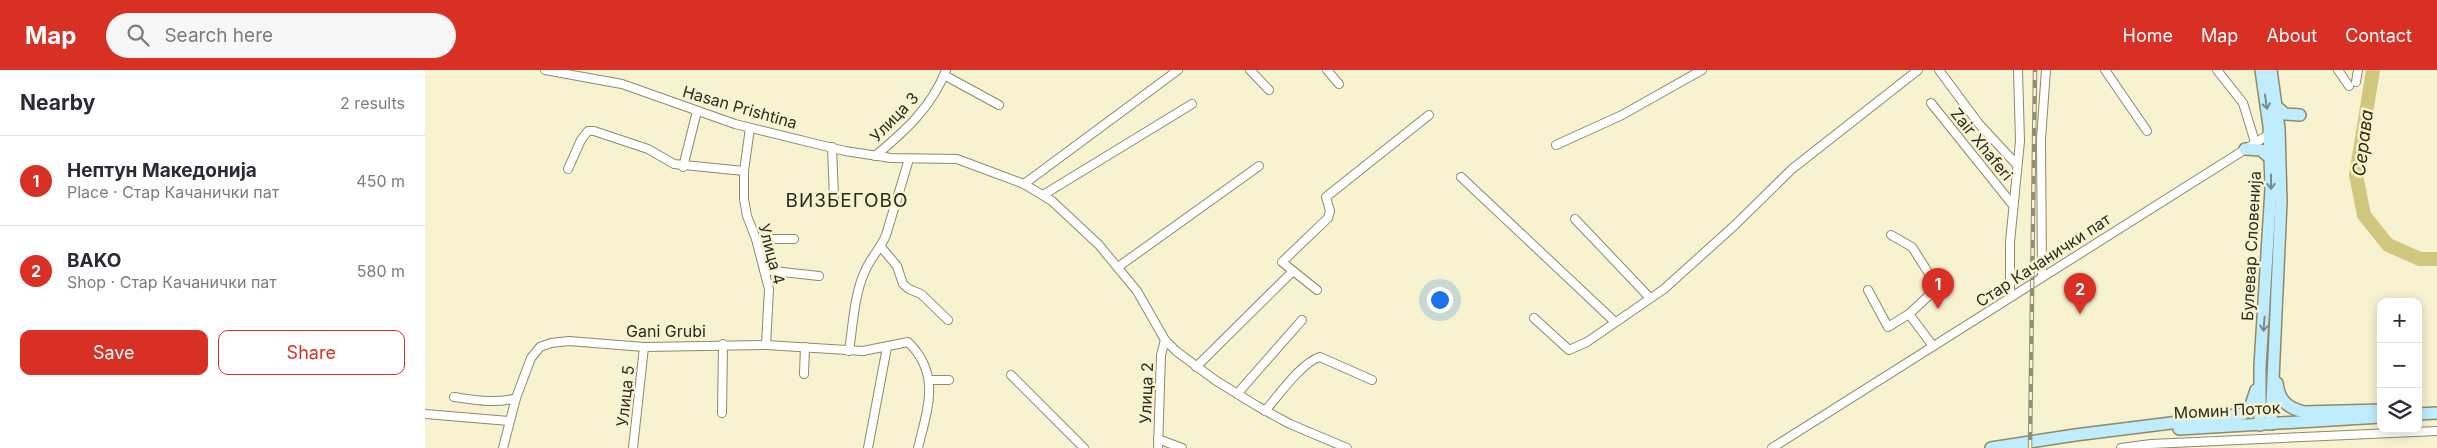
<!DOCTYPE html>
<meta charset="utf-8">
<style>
:root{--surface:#fff;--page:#f7f7f7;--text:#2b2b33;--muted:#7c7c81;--line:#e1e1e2;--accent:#d93025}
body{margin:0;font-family:Inter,sans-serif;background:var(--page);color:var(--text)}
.controls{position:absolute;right:15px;bottom:15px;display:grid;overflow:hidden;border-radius:10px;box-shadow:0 2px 12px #0003}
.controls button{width:45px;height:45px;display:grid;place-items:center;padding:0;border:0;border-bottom:1px solid var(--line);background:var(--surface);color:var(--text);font:25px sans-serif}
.you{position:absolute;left:1014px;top:229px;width:18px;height:18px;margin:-12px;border:4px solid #fff;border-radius:50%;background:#1a73e8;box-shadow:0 0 0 8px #1a73e833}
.badge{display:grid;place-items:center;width:32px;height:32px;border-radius:50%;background:var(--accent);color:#fff;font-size:16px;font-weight:700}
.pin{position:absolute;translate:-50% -41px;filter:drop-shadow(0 1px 2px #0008)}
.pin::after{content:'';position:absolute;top:26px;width:18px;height:15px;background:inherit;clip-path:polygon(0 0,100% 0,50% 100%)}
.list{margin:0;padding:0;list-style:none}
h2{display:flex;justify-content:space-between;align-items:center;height:65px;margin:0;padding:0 20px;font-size:21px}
h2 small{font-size:16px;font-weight:400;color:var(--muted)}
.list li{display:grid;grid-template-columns:32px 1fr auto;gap:15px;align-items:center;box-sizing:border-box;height:90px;padding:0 20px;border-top:1px solid var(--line)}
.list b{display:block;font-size:19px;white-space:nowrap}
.list p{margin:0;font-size:16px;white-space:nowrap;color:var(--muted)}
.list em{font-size:16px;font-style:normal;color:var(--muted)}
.actions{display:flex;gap:10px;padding:15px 20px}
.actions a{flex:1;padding:11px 0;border:1px solid var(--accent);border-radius:10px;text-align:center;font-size:18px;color:var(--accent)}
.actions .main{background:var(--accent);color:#fff}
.icon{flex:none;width:28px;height:28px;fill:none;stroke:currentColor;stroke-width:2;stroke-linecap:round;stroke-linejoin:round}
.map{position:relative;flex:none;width:2012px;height:378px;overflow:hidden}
header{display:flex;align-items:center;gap:30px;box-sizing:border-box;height:70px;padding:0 25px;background:var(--accent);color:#fff}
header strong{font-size:24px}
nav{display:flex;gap:28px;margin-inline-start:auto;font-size:18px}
.search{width:350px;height:45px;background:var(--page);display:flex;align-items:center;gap:12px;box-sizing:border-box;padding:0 18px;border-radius:28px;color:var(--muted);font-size:19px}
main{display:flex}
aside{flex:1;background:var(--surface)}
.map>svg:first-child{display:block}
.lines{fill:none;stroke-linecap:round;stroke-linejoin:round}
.river{stroke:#d2c77f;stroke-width:14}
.street-casing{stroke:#8e8a6b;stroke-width:10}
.secondary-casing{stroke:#8e8a6b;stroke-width:14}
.street{stroke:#fff;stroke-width:8}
.secondary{stroke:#c0edfd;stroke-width:11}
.rail-casing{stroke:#928f78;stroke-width:4.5}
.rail{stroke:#f7f2d0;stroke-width:2.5;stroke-dasharray:8;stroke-linecap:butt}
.oneway{stroke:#778c8e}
.labels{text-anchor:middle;stroke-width:5;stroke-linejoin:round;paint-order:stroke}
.street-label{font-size:16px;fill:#2e2c20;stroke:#f7f2d0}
.water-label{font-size:18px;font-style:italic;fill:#322c0c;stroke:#f7f2d0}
.quarter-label{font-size:19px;letter-spacing:1px;fill:#2e2c20;stroke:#f7f2d0}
</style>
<header>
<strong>Map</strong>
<div class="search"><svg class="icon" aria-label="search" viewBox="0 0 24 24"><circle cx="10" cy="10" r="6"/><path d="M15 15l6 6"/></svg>Search here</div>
<nav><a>Home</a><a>Map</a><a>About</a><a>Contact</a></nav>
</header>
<main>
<aside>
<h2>Nearby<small>2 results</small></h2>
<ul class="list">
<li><span class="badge">1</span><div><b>Нептун Македонија</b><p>Place · Стар Качанички пат</p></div><em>450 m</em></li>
<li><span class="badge">2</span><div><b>BAKO</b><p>Shop · Стар Качанички пат</p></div><em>580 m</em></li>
</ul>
<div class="actions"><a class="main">Save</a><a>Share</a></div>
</aside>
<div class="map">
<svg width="2012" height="378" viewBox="0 0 2012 378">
<rect width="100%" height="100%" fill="#f7f2d0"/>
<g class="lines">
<path class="river" d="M1948,0l-17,105 8,40 24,30 32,14h17"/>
<defs>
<g id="street">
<path d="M120,0l77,14 113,40 110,27 46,7 66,1 67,25 28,17 47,44 38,46 28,49 11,11 39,29 42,26 33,18 57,24"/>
<path d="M825,0l19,20"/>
<path d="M902,0l12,14"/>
<path d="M1514,0l40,54 38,41"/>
<path d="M1680,0l42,61"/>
<path d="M1792,0l26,33 12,39"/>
<path d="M1913,0l11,16"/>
<path d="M519,5l55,30"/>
<path d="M1931,12l2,-12"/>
<path d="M1506,33l81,101"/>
<path d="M325,58l-6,43v28l3,17 9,23 13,50 -3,56"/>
<path d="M1131,75l66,-30 80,-45"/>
<path d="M407,77l2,51"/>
<path d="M450,86c29,-24 57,-49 71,-86"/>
<path d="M258,97l14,-56"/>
<path d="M143,99l13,-29 7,-9h6l54,18 26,15 70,7"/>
<path d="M1036,107l154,145"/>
<path d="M599,114l154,-114"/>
<path d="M618,125l149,-91"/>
<path d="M1150,149l75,79"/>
<path d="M331,169h38"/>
<path d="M456,177l16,19 6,18 6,5 12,5 27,26"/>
<path d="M693,197l141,-101"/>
<path d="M339,200l55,6"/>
<path d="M1617,206l-1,-137 5,-69"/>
<path d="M892,220l-35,-28 46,-44 2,-7 -4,-14 103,-82"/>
<path d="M1443,220l20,37 21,-13 27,-25 -1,-6 -23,-36 -21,-12"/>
<path d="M1585,227v-55l10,-101 -2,-71"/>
<path d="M1484,244l24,32"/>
<path d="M1109,248l35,32 18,-8 77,-53 71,-64 57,-56 126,-99"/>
<path d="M424,281c4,-26 5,-56 16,-80 6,-14 16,-23 21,-36l23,-76"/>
<path d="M771,297l96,-95"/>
<path d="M379,304l1,-27"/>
<path d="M586,305l73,73"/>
<path d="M504,310h20"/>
<path d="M812,324l65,-74"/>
<path d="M29,327c21,3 42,7 62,1"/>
<path d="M840,341c13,-15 37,-49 55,-54l52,23"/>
<path d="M297,343l1,-69"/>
<path d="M0,344l84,7"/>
<path d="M733,369l24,9"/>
<path d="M78,378l13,-50 15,-40 9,-11 11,-4 18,-2 75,6 122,-2 97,6 45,-9c34,33 19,68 10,106"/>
<path d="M208,378l11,-101"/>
<path d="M443,378l19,-101"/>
<path d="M733,378l3,-93 4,-15"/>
<path d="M1347,378l499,-315"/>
<path d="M1696,378l30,-4 286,-13"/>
</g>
<g id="secondary">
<path d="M1846,0l8,58 2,74 -10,222"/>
<path d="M1851,36l9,8 15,1"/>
<path d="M1820,79l16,1 10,9"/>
<path d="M1852,313c2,17 10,25 27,29l77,-2"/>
<path d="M1993,344l19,-1"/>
<path d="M1835,355v-59l11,-177 -2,-63 -8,-56"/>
<path d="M1754,359l202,-12"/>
<path d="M1566,378l84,-13 168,-21 7,-6 6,-18"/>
</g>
</defs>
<use href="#street" class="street-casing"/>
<use href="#secondary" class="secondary-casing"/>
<use href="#street" class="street"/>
<use href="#secondary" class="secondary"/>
<defs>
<path id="rail" d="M1605,378l5,-378"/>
</defs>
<use href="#rail" class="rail-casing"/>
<use href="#rail" class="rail"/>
</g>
<defs><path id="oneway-shaft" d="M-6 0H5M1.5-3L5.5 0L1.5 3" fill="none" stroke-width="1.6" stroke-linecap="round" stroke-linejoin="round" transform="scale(1.25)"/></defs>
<g class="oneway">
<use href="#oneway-shaft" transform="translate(1841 32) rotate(82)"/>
<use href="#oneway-shaft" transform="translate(1846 112) rotate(90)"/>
<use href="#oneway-shaft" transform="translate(1839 254) rotate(95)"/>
</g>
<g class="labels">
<g class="street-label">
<text transform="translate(315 37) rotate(16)" y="6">Hasan Prishtina</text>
<text transform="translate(469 47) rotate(-46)" y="6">Улица 3</text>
<text transform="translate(1557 74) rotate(51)" y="6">Zair Xhaferi</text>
<text transform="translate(1826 176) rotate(-87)" y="6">Булевар Словенија</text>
<text transform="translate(347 184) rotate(75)" y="6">Улица 4</text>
<text transform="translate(1618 190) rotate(-33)" y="6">Стар Качанички пат</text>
<text x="241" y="267">Gani Grubi</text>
<text transform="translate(721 323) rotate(-88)" y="6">Улица 2</text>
<text transform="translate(200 326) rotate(-84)" y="6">Улица 5</text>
<text transform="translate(1802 340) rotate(-3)" y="6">Момин Поток</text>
</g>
<g class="water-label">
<text transform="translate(1938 73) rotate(-83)" y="6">Серава</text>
</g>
<g class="quarter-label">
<text x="422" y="137">ВИЗБЕГОВО</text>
</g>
</g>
</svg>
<div class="controls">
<button>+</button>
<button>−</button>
<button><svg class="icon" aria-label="layers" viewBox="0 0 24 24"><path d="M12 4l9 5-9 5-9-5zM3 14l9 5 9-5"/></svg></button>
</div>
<div class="you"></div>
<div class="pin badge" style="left:1513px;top:239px">1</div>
<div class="pin badge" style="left:1655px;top:244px">2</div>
</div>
</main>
